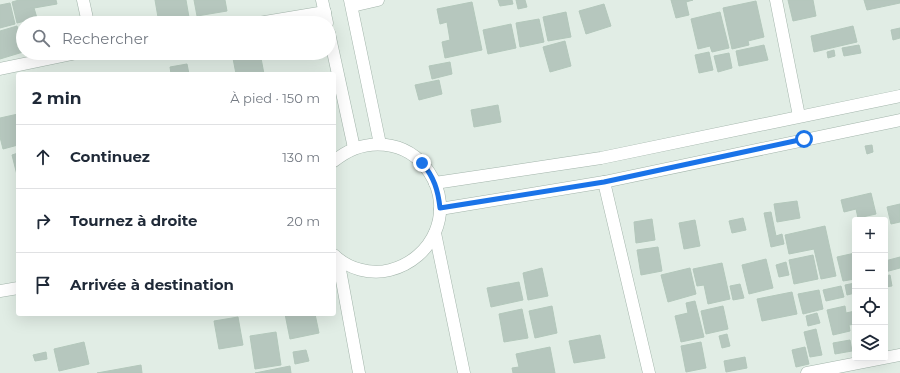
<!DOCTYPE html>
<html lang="fr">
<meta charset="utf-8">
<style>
:root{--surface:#fff;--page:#f2f2f3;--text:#1f2937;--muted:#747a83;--line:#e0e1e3}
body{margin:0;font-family:Montserrat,sans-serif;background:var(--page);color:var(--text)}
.controls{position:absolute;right:12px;bottom:12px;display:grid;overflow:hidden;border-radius:4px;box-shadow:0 4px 16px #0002}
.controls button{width:36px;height:36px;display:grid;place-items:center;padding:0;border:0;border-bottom:1px solid var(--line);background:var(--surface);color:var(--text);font:20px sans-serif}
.stop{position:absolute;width:12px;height:12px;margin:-9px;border:3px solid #1a73e8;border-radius:50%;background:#fff}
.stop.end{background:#1a73e8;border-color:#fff;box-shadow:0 1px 4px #0008}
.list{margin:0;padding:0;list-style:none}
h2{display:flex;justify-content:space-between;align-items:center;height:52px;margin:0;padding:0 16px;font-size:17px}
h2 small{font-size:13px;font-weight:400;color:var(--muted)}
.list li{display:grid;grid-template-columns:26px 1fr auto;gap:12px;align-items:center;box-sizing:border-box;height:64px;padding:0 16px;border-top:1px solid var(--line)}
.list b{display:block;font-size:15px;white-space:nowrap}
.list em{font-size:13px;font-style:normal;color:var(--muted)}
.icon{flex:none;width:22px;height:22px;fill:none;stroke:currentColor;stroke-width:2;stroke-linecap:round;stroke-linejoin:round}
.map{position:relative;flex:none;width:900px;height:373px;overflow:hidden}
.search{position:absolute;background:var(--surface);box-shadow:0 4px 16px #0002;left:16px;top:16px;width:320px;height:44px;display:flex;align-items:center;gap:10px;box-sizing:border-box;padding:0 14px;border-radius:22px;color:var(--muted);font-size:15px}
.panel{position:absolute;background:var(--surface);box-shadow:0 4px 16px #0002;left:16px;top:72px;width:320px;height:244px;border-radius:4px}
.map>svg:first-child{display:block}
.building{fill:#b6c7be;stroke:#b3c7bb}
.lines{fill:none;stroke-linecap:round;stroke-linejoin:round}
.minor-casing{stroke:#a3b5ab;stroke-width:13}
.minor{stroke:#fff;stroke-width:12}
.route{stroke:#1a73e8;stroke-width:5}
</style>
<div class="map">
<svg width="900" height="373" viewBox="0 0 900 373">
<rect width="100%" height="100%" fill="#e1ede5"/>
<g class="building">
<path d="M19,0h37l1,4 -23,4 3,10 -20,5 -5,-21z"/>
<path d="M155,0h31l4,23h-31z"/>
<path d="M194,0h31l2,11 -30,5z"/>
<path d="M498,0h14l1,4 -13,2z"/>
<path d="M516,0h9l2,7 -9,2z"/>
<path d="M671,0h22l-7,2 3,13 -13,3z"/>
<path d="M788,0h25l3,16 -23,5z"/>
<path d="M864,0h36v3l-33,7z"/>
<path d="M756,1l8,36 -16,4 1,4 -17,4 -9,-41z"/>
<path d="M472,2l10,48 -37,8 -3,-16 8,-2 -3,-18 -7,2 -3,-15z"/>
<path d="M10,3l5,21 -15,4v-23z"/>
<path d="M604,4l7,22 -25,8 -7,-23z"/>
<path d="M566,12l5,25 -23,4 -5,-24z"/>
<path d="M720,12l9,36 -17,4 -2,-6 -12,3 -7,-30z"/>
<path d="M539,19l5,23 -24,5 -4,-24z"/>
<path d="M511,24l5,24 -28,6 -5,-24z"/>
<path d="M17,26l6,19v7l-23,7v-28z"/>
<path d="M853,26l4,16 -43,10 -3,-16z"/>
<path d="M900,28v10l-7,2 -2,-10z"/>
<path d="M565,41l6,25 -21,6 -7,-25z"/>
<path d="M764,45l4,15 -29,6 -3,-15z"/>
<path d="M859,45l2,8 -17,3 -2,-8z"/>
<path d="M834,50l1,6 -7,2 -1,-6z"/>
<path d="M709,52l4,18 -14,3 -4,-18z"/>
<path d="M232,53h28l4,21h-28z"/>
<path d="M729,53l3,15 -14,4 -4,-16z"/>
<path d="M450,62l2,12 -20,5 -3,-13z"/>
<path d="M187,64l2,10h-18l-1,-7z"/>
<path d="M439,80l3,14 -23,6 -4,-15z"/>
<path d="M498,105l3,17 -27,5 -3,-17z"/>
<path d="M18,114v31l-15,4 -3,-12v-19z"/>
<path d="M872,145l1,7 -6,2 -2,-8z"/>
<path d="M18,153v22h-1l-5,-20z"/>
<path d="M871,193l5,21 -18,4 -2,-9 -12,3 -3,-12z"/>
<path d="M797,201l3,17 -23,4 -3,-18z"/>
<path d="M900,204v18l-9,2 -4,-17z"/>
<path d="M771,212l5,24 6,-2 2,10 -13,3 -7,-34z"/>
<path d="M743,218l3,12 -14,3 -3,-12z"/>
<path d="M652,219l3,21 -19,3 -2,-21z"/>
<path d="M695,220l5,26 -16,3 -5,-26z"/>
<path d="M825,226l11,50 -15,3 -7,-30 -25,5 -4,-19z"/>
<path d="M658,247l4,24 -21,4 -4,-25z"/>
<path d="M855,253v26l-12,2 -6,-24z"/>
<path d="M813,255l5,24 -24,5 -5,-24z"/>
<path d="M900,257v11l-15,4v-13v2z"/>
<path d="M766,259l7,29 -24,6 -7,-29z"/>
<path d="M786,262l3,13 -10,2 -3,-12z"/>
<path d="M722,263l8,36 -22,5 -4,-19 -7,1 -4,-17z"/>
<path d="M542,268l6,28 -20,4 -5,-27z"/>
<path d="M690,268l6,26 -28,8 -7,-27z"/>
<path d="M890,275l2,11 -7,1v-11z"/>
<path d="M519,282l4,18 -32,7 -4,-19z"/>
<path d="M855,283v10l-8,2 -2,-10z"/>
<path d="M740,284l4,14 -11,2 -3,-14z"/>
<path d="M841,286l3,11 -18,4 -3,-11z"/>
<path d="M819,290l4,19 -20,5 -5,-20z"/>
<path d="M792,292l5,22 -35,7 -5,-22z"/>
<path d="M695,301l9,36 -23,5 -6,-26 13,-3 -2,-10z"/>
<path d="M552,306l5,27 -22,5 -6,-27z"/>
<path d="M723,306l5,23 -22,5 -5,-23z"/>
<path d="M845,306l1,7 9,-2v13l-6,1 1,6 -17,4 -6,-25z"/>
<path d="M522,309l6,29 -24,4 -5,-28z"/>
<path d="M817,313l3,10 -12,3 -2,-10z"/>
<path d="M285,314h30l4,19 -29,6z"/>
<path d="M238,317l5,28 -24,4 -5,-28z"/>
<path d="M816,329l6,26 -12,2 -6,-25z"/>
<path d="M276,332l5,33 -26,4 -5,-33z"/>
<path d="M727,334l3,12 -8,2 -3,-12z"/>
<path d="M600,335l5,23 -31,5 -5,-22z"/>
<path d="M850,340l2,11 -17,3 -2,-11z"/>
<path d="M84,342l5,22 -30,7 -5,-22z"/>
<path d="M701,342l5,26 -20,4 -5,-26z"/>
<path d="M550,347l5,26h-42l-1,-5 7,-1 -3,-13z"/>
<path d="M805,347l4,17 -13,3 -4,-17z"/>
<path d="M306,350l3,11 -14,3 -2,-12z"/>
<path d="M46,352l1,7 -12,2 -2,-6z"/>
<path d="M745,357l2,11 -21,4 -2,-11z"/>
<path d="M141,365l1,8h-45z"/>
<path d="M290,366l1,7h-36z"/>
</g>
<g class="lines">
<defs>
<g id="minor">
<path d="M83,0l5,23"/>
<path d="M322,0l5,23"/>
<path d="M350,0l30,144"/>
<path d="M776,0l23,116"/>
<path d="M352,6l26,-6"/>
<path d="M259,23l66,-11"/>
<path d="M329,33l25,115"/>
<path d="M0,69l77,-16"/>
<path d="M334,161c30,-25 73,-22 95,11 26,39 4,87 -39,98 -19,5 -42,-1 -56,-15"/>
<path d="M604,182l45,191"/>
<path d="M435,183l166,-25 299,-62"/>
<path d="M440,209l164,-27 296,-62"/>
<path d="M435,233l29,140"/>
<path d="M338,259l21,114"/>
<path d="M0,291l18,-3"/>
<path d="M807,373l93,-18"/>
</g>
</defs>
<use href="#minor" class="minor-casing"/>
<use href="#minor" class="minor"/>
</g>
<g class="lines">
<path class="route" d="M422,163c12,14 16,27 18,45l164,-26 200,-43"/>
</g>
</svg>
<div class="controls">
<button>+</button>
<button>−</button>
<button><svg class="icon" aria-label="locate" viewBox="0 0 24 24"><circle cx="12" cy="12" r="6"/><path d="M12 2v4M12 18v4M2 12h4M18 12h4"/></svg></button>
<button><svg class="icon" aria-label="layers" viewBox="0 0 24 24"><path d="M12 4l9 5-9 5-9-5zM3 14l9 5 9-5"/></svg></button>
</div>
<div class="stop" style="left:804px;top:139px"></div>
<div class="stop end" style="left:422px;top:163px"></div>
<div class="search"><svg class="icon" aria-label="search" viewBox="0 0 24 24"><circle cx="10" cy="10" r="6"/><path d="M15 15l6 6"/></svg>Rechercher</div>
<section class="panel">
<h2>2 min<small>À pied · 150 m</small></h2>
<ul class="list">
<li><svg class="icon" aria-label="ahead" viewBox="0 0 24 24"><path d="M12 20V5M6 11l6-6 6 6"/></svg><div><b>Continuez</b></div><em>130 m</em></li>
<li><svg class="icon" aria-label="right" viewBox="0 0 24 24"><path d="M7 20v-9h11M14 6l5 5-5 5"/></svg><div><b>Tournez à droite</b></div><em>20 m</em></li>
<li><svg class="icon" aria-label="arrive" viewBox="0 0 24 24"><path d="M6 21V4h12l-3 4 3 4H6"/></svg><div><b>Arrivée à destination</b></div></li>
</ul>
</section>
</div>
